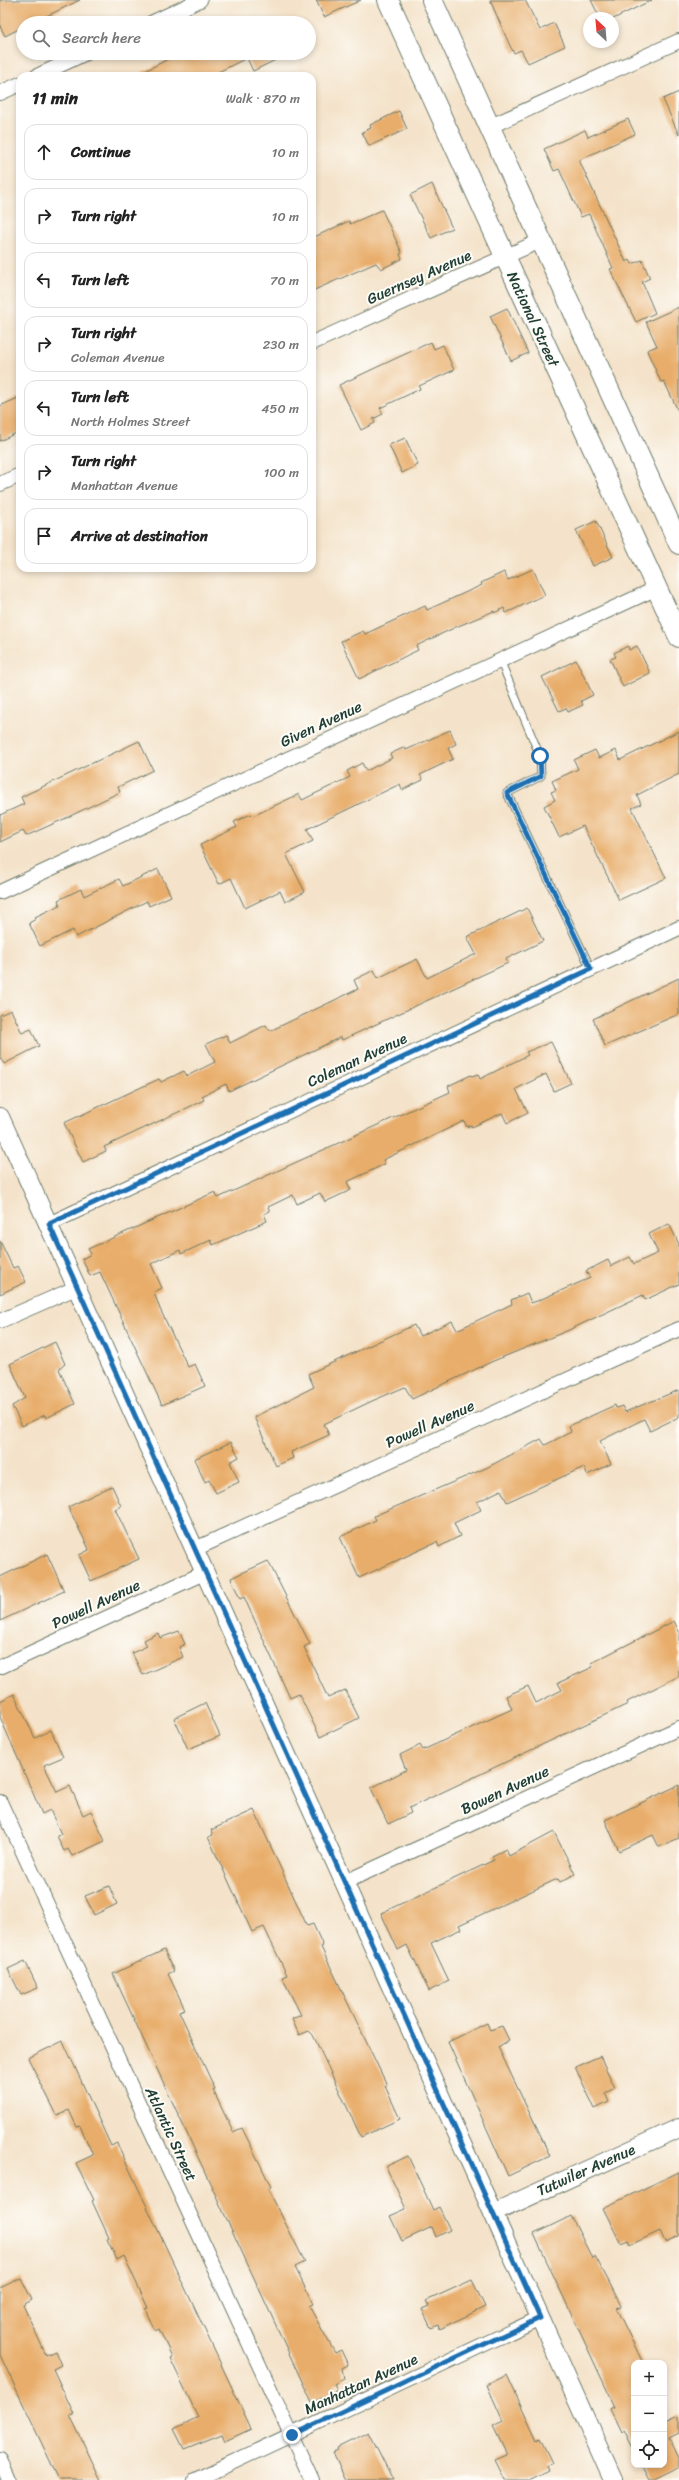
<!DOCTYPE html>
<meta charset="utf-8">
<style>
:root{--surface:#fff;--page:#f6f6f6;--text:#222;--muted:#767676;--line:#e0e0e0}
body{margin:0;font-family:Sriracha,sans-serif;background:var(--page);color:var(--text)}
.controls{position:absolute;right:12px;bottom:12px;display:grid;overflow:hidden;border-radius:8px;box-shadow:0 2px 6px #0003}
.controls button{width:36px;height:36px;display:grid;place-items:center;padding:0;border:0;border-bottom:1px solid var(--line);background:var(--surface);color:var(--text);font:20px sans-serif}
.compass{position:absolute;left:583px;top:12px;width:36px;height:36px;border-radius:50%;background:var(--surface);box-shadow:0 2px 6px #0003;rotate:334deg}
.stop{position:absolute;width:12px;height:12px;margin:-9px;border:3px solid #1f6fb2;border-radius:50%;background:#fff}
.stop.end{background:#1f6fb2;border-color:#fff;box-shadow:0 1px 4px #0008}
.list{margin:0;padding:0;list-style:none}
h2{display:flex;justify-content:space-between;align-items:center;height:52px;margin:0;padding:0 16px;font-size:17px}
h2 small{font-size:13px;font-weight:400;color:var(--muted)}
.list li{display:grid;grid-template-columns:26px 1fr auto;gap:12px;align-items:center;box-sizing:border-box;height:56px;margin:0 8px 8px;padding:0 8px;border:1px solid var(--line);border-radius:12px}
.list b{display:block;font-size:15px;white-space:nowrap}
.list p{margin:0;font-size:13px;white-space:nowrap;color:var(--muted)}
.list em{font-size:13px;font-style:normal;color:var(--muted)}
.icon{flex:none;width:22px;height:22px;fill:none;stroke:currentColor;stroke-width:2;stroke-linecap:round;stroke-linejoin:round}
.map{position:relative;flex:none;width:679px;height:2480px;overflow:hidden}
.search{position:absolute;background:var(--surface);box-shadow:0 2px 6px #0003;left:16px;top:16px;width:300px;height:44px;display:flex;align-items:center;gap:10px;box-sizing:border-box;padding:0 14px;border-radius:22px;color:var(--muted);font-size:15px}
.panel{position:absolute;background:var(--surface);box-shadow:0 2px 6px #0003;left:16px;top:72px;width:300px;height:500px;border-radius:12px}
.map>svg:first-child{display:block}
.building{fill:#e8ad6b}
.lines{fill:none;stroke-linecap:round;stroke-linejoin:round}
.service-casing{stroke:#6a7768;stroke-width:9}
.minor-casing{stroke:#6a7768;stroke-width:16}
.tertiary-casing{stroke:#6a7768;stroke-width:20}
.secondary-casing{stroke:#6a7768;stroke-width:22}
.service{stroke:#fff;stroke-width:7}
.minor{stroke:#fff;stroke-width:14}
.tertiary{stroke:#fff;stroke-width:18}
.secondary{stroke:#fff;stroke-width:20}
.route{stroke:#1f6fb2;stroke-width:5}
.labels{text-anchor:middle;stroke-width:4;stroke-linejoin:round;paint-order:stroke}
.street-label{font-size:15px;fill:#1f3d34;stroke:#fdfcf7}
</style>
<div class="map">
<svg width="679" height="2480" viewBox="0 0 679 2480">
<rect width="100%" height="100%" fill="#fdfcf7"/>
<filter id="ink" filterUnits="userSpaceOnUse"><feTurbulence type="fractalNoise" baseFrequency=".025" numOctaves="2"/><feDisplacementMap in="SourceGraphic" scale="8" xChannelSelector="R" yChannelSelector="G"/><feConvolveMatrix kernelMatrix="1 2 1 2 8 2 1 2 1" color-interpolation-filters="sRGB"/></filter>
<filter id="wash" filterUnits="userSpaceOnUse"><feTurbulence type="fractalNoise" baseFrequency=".012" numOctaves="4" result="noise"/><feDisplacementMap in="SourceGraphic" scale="16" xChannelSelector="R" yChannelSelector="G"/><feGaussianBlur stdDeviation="0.9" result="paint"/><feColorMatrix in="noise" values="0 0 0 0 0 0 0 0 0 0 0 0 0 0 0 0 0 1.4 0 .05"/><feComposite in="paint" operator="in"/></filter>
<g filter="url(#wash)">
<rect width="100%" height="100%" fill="#f4e3ca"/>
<g id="blocks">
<g class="building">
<path d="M0,0h80l-48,23h-9v4l-18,9 -5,-10z"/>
<path d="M316,0h45l-37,17z"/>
<path d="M490,0h35l15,30 14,-7 11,23 -37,17 -7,-13 -7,3 -4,-7z"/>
<path d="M591,0h61l-39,19 -13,-1z"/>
<path d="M180,53h110l-37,18 -6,-13 -37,18h-75z"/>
<path d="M679,92v43l-16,-36z"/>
<path d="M399,111l8,18 -38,17 -7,-14 9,-4 -1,-3z"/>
<path d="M628,119l7,15 -56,26 47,102 4,-2 2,4 10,-4 8,18 -8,4 13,31 -19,9 -26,-53 3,-1 -24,-54 -8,3 -22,-48 -5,2 -10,-22 41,-19 3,7z"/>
<path d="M432,184l20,44 -21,10 -21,-43z"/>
<path d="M382,210l20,43 -2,1 2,5 -21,10 -5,-6 -64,28v-53l37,-17 1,3z"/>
<path d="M679,307v106l-15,-32 -3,1 -13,-29 -1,-3 10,-4 -11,-24z"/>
<path d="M507,308l21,45 -17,8 -21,-45z"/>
<path d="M431,342l3,7 9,-4 11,25 -35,16 1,3 -40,19 3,6 -10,5 2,4 -14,7 -22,-45z"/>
<path d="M20,397v34l-20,10v-35z"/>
<path d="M405,438l13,27 -16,8 -13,-28z"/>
<path d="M596,521l17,36 -20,9 -17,-36z"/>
<path d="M533,569l12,26 -39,18 -2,-5 -10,5v-2l-38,16 -40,19 2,4 -59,29 -18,-38 22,-10 2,3 60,-28 2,4 55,-25 -1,-2 23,-11 4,8z"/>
<path d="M628,646l1,4 8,-4 13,27 -27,14 -13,-28 6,-2 -2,-4z"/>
<path d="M576,660l17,35 -12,6 2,4 -15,7 -2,-4 -7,3 -17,-34z"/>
<path d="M450,730l6,14 -8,4 5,11 -33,16 3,5 -21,10 -2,-6 -93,45 6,12 -27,13 19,38 -20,10 -5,-11 -35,17 -14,-30 -12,6 -19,-39 37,-18 -3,-5 17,-8 2,2 46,-22 3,6 48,-23 -3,-6 15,-8 4,8 26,-13 -2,-4 15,-7 1,3z"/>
<path d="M679,731v43l-42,21 4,9 -9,4 34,70 -47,22 -36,-74 -24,11 -15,-31 11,-6 -4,-8 5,-2 -4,-9 26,-12 -4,-9 21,-10 4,8 17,-8 4,10z"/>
<path d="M139,741l14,29 -35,17 2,5 -56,27 -38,17 -3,-5 -23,11v-27l24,-11 -3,-7z"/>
<path d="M158,869l13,27 -22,10 -2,-5 -71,36 -3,-7 -33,16 -11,-23 7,-4 -1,-2 25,-12 -2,-5 23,-11 3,7 35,-17 4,7z"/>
<path d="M527,908l16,33 -37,18 2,4 -166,77 -1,-3 -112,54 -3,-7 -24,12 2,4 -100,47 2,4 -23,11 -19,-39 95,-44 2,3 23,-11 3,5 28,-14 -9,-18 20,-9 4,8 36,-18 3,5h3l86,-41 -4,-9 20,-10 4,8 39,-19 10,19 49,-24 -9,-17z"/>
<path d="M679,978v36l-74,32 -12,-27z"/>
<path d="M11,1010l11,23 9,-4 8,17 -35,18 -4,-8v-41z"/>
<path d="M551,1042l20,41 -17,8 -8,-17 -30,15 12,24 -21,10 -5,-10 -30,14 -1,-2 -4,2 -3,-6 -81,39 2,4 -38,18 4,8 -26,12 -5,-9 -23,11 -4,-9 -25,12 2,4 -6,3 3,7 -54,24 -2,-5 -30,14 -1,-4 -29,14 11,24 -8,4 6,17 28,58 7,-3 10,22 -43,19 -62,-133 -10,4 -8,-17 9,-5 -3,-5 127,-57 3,6 232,-106 -2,-6 23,-11 1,1 6,-2 2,5 48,-24 -2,-3z"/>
<path d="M669,1224l10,20v40l-34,16 -2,-5 -74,35 -78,32 -79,37 -7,-12 -33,14 -48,23 5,11 -38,17 2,6 -17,8 -22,-49 60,-30 -6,-13 106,-49 6,11 32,-15 5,9 55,-26 -1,-4 16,-7 4,10 6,-2 53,-23 -4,-7 22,-11 3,6 19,-9 4,7 24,-11 -9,-19z"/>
<path d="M0,1241l13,27 5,-2 8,16 -26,12z"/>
<path d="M55,1342l10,22 -6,5 16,35 -29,14 -1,-3 -23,11 -10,-20 13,-8 -15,-34z"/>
<path d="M679,1390v27l-29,14 -6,-12 -44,22 11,23 -24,11 -3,-8 -77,35 -6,-12 -24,12 4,8 -27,13 6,13 -21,11 -2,-5 -78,36 -19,-41 36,-17 -2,-4 112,-48 55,-29 4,6 26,-13 -2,-6 46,-21 1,3 6,-2 3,6z"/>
<path d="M231,1442l8,15 -9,5 9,20 -23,11 -7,-13 -4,2 -11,-23z"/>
<path d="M112,1486l9,20 -6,3 24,50 -48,22 -12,-26 10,-5 -1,-3 -20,-40z"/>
<path d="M47,1554l17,37 -64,30v-44z"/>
<path d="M268,1561l42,83 -6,3 24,51 17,-8 14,28 -39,19 -21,-43 -9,4 -46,-101 -4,2 -9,-21z"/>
<path d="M674,1621l5,10v45l-52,26 1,2 -219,104 2,5 -23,11 -17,-36 35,-18 -6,-15 20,-10 3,5 89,-41 -6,-13 22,-10 8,17 26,-13 -4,-7 35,-16 -2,-4z"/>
<path d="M179,1631l6,13 -6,3 4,10 -40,18 -11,-22 15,-7 -3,-6 14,-7 2,5z"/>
<path d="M14,1694l21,44 16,-8 12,27 -19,8 13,27 13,-6 13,29 8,-4 14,30 -33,15 -4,-7 -4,2 -7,-15 4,-2 -11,-24 -8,4 -42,-97v-16z"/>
<path d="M205,1703l15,33 -32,13 -14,-31z"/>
<path d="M679,1785v53l-20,9 -6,-12 -34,16 -14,-31z"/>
<path d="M254,1810l53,116 6,-2 10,22 -2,1 66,138 -2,1 15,33 -39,18 -48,-102 -4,-4 -10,4 -7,-16 9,-4 -19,-38 5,-2 -23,-48 -12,5 -44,-95 5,-2 -2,-5z"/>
<path d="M554,1832l21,42 -15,8 -2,-3 -3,1 -96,45 2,4 -30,14 18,38 -20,10 -22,-46 -9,5 -17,-37 113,-53 -2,-4 14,-7 3,7z"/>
<path d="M109,1886l8,18 -23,11 -9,-19z"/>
<path d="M164,1950l10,21 -6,3 17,35 -6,2 36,78 -2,1 20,42 9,-4 19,38 10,21 -3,2 37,73 -10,5 18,37 -4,2 26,47 6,-3 7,15 -6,3 2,11 -10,5 3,7 -25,12 -199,-429z"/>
<path d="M25,1961l13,27 -17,7 -13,-26z"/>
<path d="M487,2023l3,7 12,-4 7,14 -11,7 52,109 -42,20 -60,-134z"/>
<path d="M63,2041l48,105 6,-3 132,281 2,5 -26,12 -3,-7 -38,15 -10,-20 24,-12 -28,-59 2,-1 -13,-28 -4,2 -10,-22 3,-1 -24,-52 -7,4 -10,-21 2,-1 -17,-37 2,-1 -18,-37 17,-8 -13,-29 -3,1 -8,-17 -12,5 -29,-57z"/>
<path d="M600,2056l15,32 -10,5 4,9 -14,7 -20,-42z"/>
<path d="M408,2156l25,54 6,-3 11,23 -14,7 -4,-10 -30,14 -12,-25 16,-7 -19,-40v-3z"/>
<path d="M679,2172v64l-14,6 -5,-11 -30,14 -2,-4 -7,3 -18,-36z"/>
<path d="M571,2216l21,42 3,-2 14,26 12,24 -5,2 27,55h-9v87l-10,-20 -3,2 -11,-23 5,-2 -81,-173z"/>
<path d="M21,2278l11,22 -9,5 23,50 9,-4 6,14 -8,4 21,45 -4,1 31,65h-42l-59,-125v-67z"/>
<path d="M472,2280l13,27 -46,22 -1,-4 -7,3 -9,-19 7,-3 -3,-5z"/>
<path d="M507,2375l30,65 3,-2 12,25 -5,3 2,5 -18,9h-26l-10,-20 12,-5 -14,-29 10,-5 -16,-36z"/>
<path d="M679,2415v17l-10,5 10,21v10l-25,12h-5l-8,-15h23v-43z"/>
<path d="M369,2432l24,48h-47l-13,-28 5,-2 -1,-2z"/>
</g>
</g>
</g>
<g filter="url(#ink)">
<use href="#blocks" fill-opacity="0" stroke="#6a7768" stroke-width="1"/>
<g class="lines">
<defs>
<path id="service" d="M500,660l40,96 1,20 -34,17 84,176"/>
<g id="minor">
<path d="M151,23l49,-23"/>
<path d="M37,76l49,-23"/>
<path d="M0,93l20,-9"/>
<path d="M491,126l188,-85"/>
<path d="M312,343l228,-102"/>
<path d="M0,484l20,-9"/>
<path d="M0,892l657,-304"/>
<path d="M49,1224l630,-296"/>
<path d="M0,1321l78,-34"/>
<path d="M195,1549l484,-220"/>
<path d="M0,1667l206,-95"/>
<path d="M0,1802l312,678"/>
<path d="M345,1882l334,-154"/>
<path d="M0,2459l9,21"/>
<path d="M195,2480l345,-162"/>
</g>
<g id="tertiary">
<path d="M0,1117l613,1363"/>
<path d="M493,2213l186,-85"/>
</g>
<g id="secondary">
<path d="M388,0l291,637"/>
<path d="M432,0l247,544"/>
</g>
</defs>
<use href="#service" class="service-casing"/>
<use href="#minor" class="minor-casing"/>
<use href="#tertiary" class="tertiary-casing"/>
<use href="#secondary" class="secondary-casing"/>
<use href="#service" class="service"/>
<use href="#minor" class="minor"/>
<use href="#tertiary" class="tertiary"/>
<use href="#secondary" class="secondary"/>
</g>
</g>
<g class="lines" filter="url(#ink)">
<path class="route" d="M292,2435l248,-117 -491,-1094 542,-255 -84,-176 34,-17 -1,-20"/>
</g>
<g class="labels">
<g class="street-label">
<text transform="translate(419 277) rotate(-24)" y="5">Guernsey Avenue</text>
<text transform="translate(533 319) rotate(65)" y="5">National Street</text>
<text transform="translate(321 724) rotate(-25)" y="5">Given Avenue</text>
<text transform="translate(357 1060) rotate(-25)" y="5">Coleman Avenue</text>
<text transform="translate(430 1424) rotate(-24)" y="5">Powell Avenue</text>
<text transform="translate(96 1604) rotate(-25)" y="5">Powell Avenue</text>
<text transform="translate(505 1790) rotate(-25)" y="5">Bowen Avenue</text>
<text transform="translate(171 2134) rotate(65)" y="5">Atlantic Street</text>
<text transform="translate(586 2170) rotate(-24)" y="5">Tutwiler Avenue</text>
<text transform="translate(361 2384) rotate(-25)" y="5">Manhattan Avenue</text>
</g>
</g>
</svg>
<div class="controls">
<button>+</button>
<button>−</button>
<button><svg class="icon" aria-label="locate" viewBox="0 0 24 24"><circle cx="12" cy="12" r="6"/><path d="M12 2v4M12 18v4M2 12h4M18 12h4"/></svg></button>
</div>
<svg class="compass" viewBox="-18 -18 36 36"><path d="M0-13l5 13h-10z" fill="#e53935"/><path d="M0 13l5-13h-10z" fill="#767676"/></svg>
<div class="stop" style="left:540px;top:756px"></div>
<div class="stop end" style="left:292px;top:2435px"></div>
<div class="search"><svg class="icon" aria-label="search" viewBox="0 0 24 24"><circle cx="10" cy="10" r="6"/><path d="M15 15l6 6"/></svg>Search here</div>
<section class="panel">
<h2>11 min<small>Walk · 870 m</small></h2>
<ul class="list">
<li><svg class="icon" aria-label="ahead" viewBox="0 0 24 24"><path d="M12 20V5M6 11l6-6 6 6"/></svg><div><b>Continue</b></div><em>10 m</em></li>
<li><svg class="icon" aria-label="right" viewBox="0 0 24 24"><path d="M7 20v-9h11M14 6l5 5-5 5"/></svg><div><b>Turn right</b></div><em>10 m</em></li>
<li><svg class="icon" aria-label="left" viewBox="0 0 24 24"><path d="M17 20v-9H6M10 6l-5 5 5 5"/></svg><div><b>Turn left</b></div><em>70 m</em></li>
<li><svg class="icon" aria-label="right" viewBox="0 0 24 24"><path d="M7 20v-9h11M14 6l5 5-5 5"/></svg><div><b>Turn right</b><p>Coleman Avenue</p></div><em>230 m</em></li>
<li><svg class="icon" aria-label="left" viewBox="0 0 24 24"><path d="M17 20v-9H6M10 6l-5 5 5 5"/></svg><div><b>Turn left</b><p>North Holmes Street</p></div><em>450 m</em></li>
<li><svg class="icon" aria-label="right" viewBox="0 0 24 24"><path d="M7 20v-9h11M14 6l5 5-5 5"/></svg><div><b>Turn right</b><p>Manhattan Avenue</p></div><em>100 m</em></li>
<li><svg class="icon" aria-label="arrive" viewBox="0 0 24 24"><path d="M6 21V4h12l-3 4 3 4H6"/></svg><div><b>Arrive at destination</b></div></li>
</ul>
</section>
</div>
